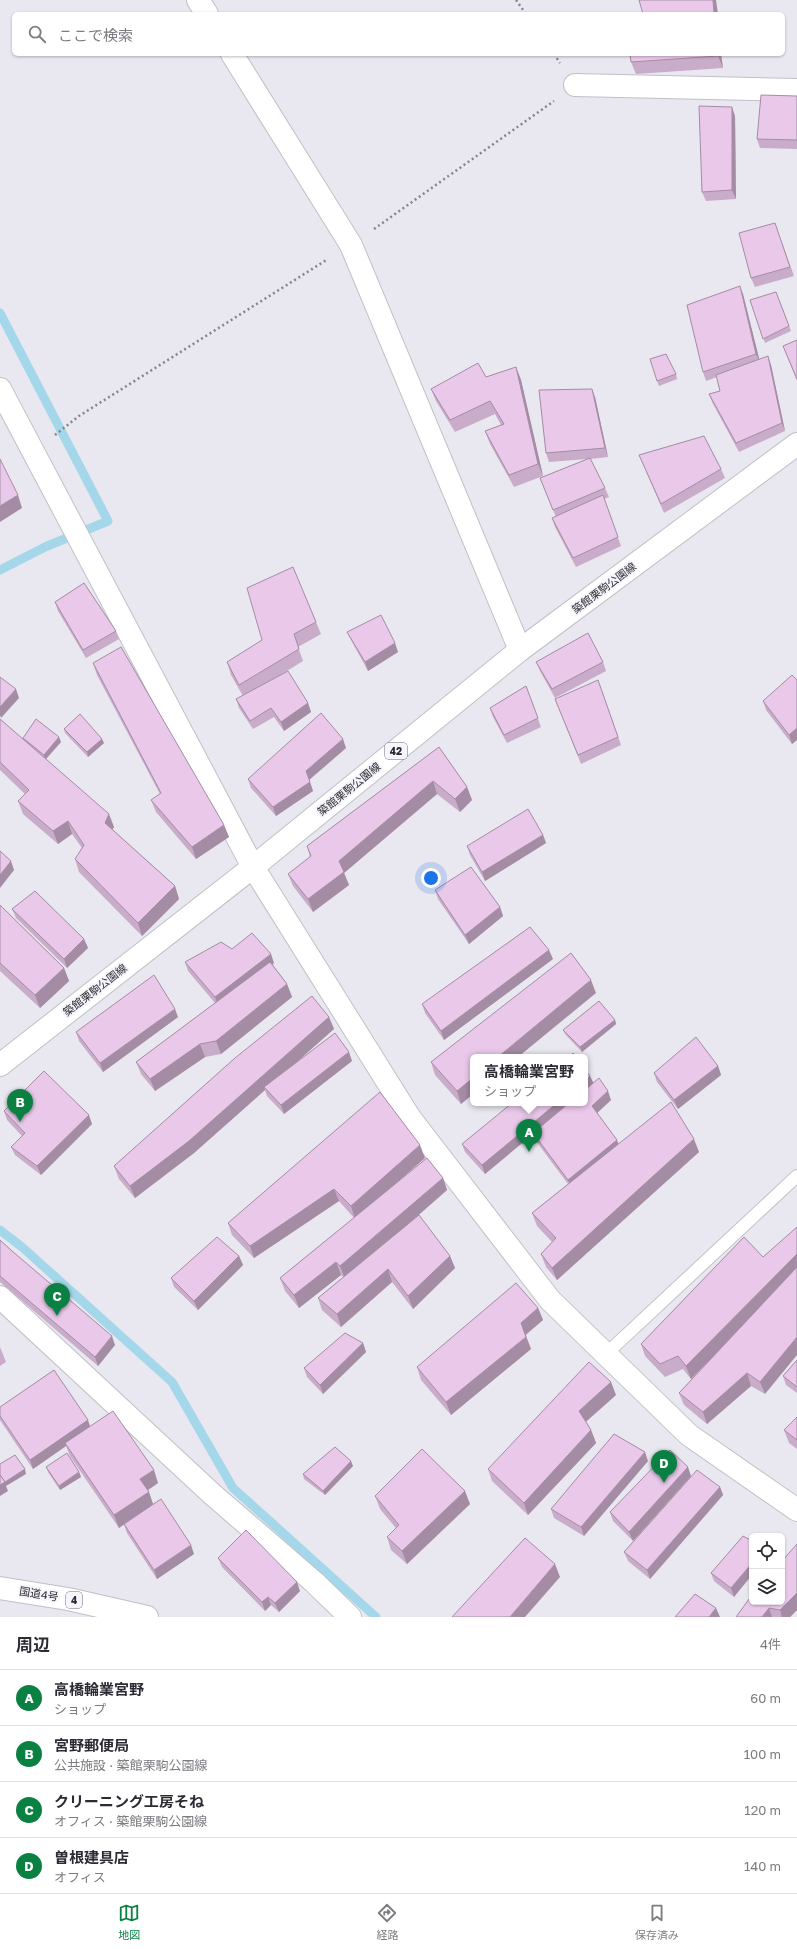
<!DOCTYPE html>
<html lang="ja">
<meta charset="utf-8">
<style>
:root{--surface:#fff;--page:#f7f7f7;--text:#2b2b33;--muted:#7c7c81;--line:#e1e1e2;--accent:#0b8043}
body{margin:0;font-family:"Golos Text","Noto Sans JP",sans-serif;background:var(--page);color:var(--text)}
.controls{position:absolute;right:12px;bottom:12px;display:grid;overflow:hidden;border-radius:6px;box-shadow:0 1px 3px #0004}
.controls button{width:36px;height:36px;display:grid;place-items:center;padding:0;border:0;border-bottom:1px solid var(--line);background:var(--surface);color:var(--text);font:20px sans-serif}
.you{position:absolute;left:431px;top:878px;width:14px;height:14px;margin:-10px;border:3px solid #fff;border-radius:50%;background:#1a73e8;box-shadow:0 0 0 6px #1a73e833}
.badge{display:grid;place-items:center;width:26px;height:26px;border-radius:50%;background:var(--accent);color:#fff;font-size:13px;font-weight:700}
.pin{position:absolute;translate:-50% -33px;filter:drop-shadow(0 1px 2px #0008)}
.pin::after{content:'';position:absolute;top:21px;width:14px;height:12px;background:inherit;clip-path:polygon(0 0,100% 0,50% 100%)}
.popup{position:absolute;left:470px;top:1054px;width:118px;height:52px;box-sizing:border-box;display:grid;place-content:center;border-radius:6px;background:var(--surface);filter:drop-shadow(0 1px 3px #0005);font-size:13px;white-space:nowrap;color:var(--muted)}
.popup b{font-size:15px;color:var(--text)}
.popup::after{content:'';position:absolute;left:50%;top:100%;margin-left:-8px;border:8px solid transparent;border-top-color:var(--surface)}
.list{margin:0;padding:0;list-style:none}
h2{display:flex;justify-content:space-between;align-items:center;height:52px;margin:0;padding:0 16px;font-size:17px}
h2 small{font-size:13px;font-weight:400;color:var(--muted)}
.list li{display:grid;grid-template-columns:26px 1fr auto;gap:12px;align-items:center;box-sizing:border-box;height:56px;padding:0 16px;border-top:1px solid var(--line)}
.list b{display:block;font-size:15px;white-space:nowrap}
.list p{margin:0;font-size:13px;white-space:nowrap;color:var(--muted)}
.list em{font-size:13px;font-style:normal;color:var(--muted)}
.icon{flex:none;width:22px;height:22px;fill:none;stroke:currentColor;stroke-width:2;stroke-linecap:round;stroke-linejoin:round}
.map{position:relative;flex:none;width:797px;height:1617px;overflow:hidden}
.search{position:absolute;background:var(--surface);box-shadow:0 1px 3px #0004;left:12px;right:12px;top:12px;height:44px;display:flex;align-items:center;gap:10px;box-sizing:border-box;padding:0 14px;border-radius:6px;color:var(--muted);font-size:15px}
.sheet{height:276px;background:var(--surface)}
nav{display:flex;justify-content:space-around;align-items:center;box-sizing:border-box;height:56px;border-top:1px solid var(--line);background:var(--surface);font-size:11px;color:var(--muted)}
nav a{display:grid;justify-items:center;gap:2px}
nav .on{color:var(--accent)}
.map>svg:first-child{display:block}
.lines{fill:none;stroke-linecap:round;stroke-linejoin:round}
.stream{stroke:#a3d7e9;stroke-width:9}
.lane-casing{stroke:#c1c0c7;stroke-width:14}
.street-casing{stroke:#c1c0c7;stroke-width:24}
.secondary-casing{stroke:#c1c0c7;stroke-width:24}
.primary-casing{stroke:#c1c0c7;stroke-width:24}
.highway-casing{stroke:#c1c0c7;stroke-width:24}
.path{stroke:#85858a;stroke-width:2.5;stroke-dasharray:2 3;stroke-linecap:butt}
.lane{stroke:#fff;stroke-width:12}
.street{stroke:#fff;stroke-width:22}
.secondary{stroke:#fff;stroke-width:22}
.primary{stroke:#fff;stroke-width:22}
.highway{stroke:#fff;stroke-width:22}
.wall{fill:#c9acc9}
.shaded-wall{fill:#a48ca4}
.building{fill:#eac8ea;stroke:#a48ca4}
.labels{text-anchor:middle;stroke-width:4;stroke-linejoin:round;paint-order:stroke}
.shield{fill:#f6f5fd;stroke:#69686d;stroke-width:1}
.shield-label{font-size:10px;font-weight:bold;fill:#2c2c2f}
.street-label{font-size:11px;fill:#2c2c2f;stroke:#f6f5fd}
</style>
<div class="map">
<svg width="797" height="1617" viewBox="0 0 797 1617">
<rect width="100%" height="100%" fill="#e9e7ef"/>
<g class="lines">
<g class="stream">
<path d="M0,313l108,208 -63,26 -45,23"/>
<path d="M0,1230l22,17 150,135 61,106 143,129"/>
</g>
<defs>
<path id="lane" d="M606,1354l191,-178"/>
<g id="street">
<path d="M198,0l9,14"/>
<path d="M232,54l119,191 169,405"/>
<path d="M575,85l222,5"/>
<path d="M0,1297l212,197 102,88 36,35"/>
</g>
<path id="secondary" d="M0,389l253,478 157,251 140,182 139,135 108,75"/>
<path id="primary" d="M0,1065l253,-198 267,-217 277,-206"/>
<path id="highway" d="M0,1588l68,11 79,18"/>
</defs>
<use href="#lane" class="lane-casing"/>
<use href="#street" class="street-casing"/>
<use href="#secondary" class="secondary-casing"/>
<use href="#primary" class="primary-casing"/>
<use href="#highway" class="highway-casing"/>
<g class="path">
<path d="M516,0l10,14"/>
<path d="M554,54l6,9"/>
<path d="M374,229l180,-128"/>
<path d="M55,435l24,-19 249,-157"/>
</g>
<use href="#lane" class="lane"/>
<use href="#street" class="street"/>
<use href="#secondary" class="secondary"/>
<use href="#primary" class="primary"/>
<use href="#highway" class="highway"/>
</g>
<g class="wall">
<path d="M630,54h91l2,14 -87,6 -5,-12z"/>
<path d="M797,96v53l-37,-1 -3,-9z"/>
<path d="M735,116l1,83 -30,2 -4,-9z"/>
<path d="M775,223l19,53 -39,11 -4,-9z"/>
<path d="M776,292l15,39 -26,12 -15,-43z"/>
<path d="M743,294l16,65 12,6 14,66 -46,21 -27,-50 -3,-8 11,-3 -3,-14 -11,4 -3,-9z"/>
<path d="M797,340v41l-14,-35z"/>
<path d="M516,367l5,13 22,96 -29,11 -24,-43 -5,-13 16,-6 -6,-11 -40,18 -19,-31 -5,-12 55,-12z"/>
<path d="M676,374l1,5 -18,7 -2,-5z"/>
<path d="M595,397l13,60 -18,2 15,29 4,9 -5,2 17,47 -45,21 -21,-40 -3,-9 4,-1 -16,-39 47,-19 -38,3 -3,-9z"/>
<path d="M639,455l82,14 4,9 -61,35 -21,-49z"/>
<path d="M55,602l61,29 3,8 -33,19 -28,-47z"/>
<path d="M316,622l5,12 -23,13 5,14 -29,18 34,24 3,9 -27,19 -10,-14 -21,12 -14,-21 -3,-9 7,-3 -12,-21 -4,-13z"/>
<path d="M347,632l51,20 -30,19 -17,-31z"/>
<path d="M536,662h67l3,9 -51,27 -15,-27z"/>
<path d="M93,663l131,162 5,12 -33,22 -40,-47 -5,-12 9,-6 -63,-119z"/>
<path d="M598,680l23,65 -40,19 -26,-65z"/>
<path d="M797,680v60l-5,4 -26,-34 -3,-9z"/>
<path d="M526,686l15,41 -34,16 -14,-26 -3,-9z"/>
<path d="M0,719l24,21 -1,-2 38,4 -15,17 68,68 -2,2 63,57 4,13 -37,37 -63,-64 -4,-13 7,-11 -10,-14 -14,10 -35,-30 -5,-13 7,-7 -25,-24z"/>
<path d="M64,729l40,14 -16,14 -23,-24z"/>
<path d="M439,747l28,40 5,13 -12,12 -23,-18 -93,79 5,12 -36,27 -20,-26 -5,-12 22,-17 -3,-11z"/>
<path d="M346,748l-37,32 4,11 -37,25 -25,-28 -3,-9z"/>
<path d="M543,835l3,8 -61,38 -15,-26 -3,-9z"/>
<path d="M435,890l65,17 3,9 -34,28 -31,-45z"/>
<path d="M0,905l64,63 5,13 -29,27 -40,-37z"/>
<path d="M12,909l72,30 4,9 -21,20 -51,-50z"/>
<path d="M232,949l42,14 -1,2 14,19 5,13 -71,57 -16,3 -50,34 -14,-17 -5,-12 79,-59 -27,-32 -3,-9z"/>
<path d="M553,959l-109,81 -19,-27 -3,-9z"/>
<path d="M596,993l-123,64v37l-12,10 -26,-29 -4,-13z"/>
<path d="M178,1017l-75,55 -24,-31 -3,-9z"/>
<path d="M329,1017l5,12 -34,30 52,2 -68,53 -17,-18 -2,-6 -71,63 -59,45 -16,-19 -5,-13z"/>
<path d="M615,1020l1,4 -34,28 -17,-18 -2,-4z"/>
<path d="M718,1066l3,9 -43,34 -21,-27 -3,-9z"/>
<path d="M590,1076l3,7 18,17 -14,13 22,31 80,8 -142,128 -11,-13 -5,-13 11,-12 -15,-16 -5,-13 36,-29 -32,-43 -3,-7 -48,40 -20,-22 -3,-8z"/>
<path d="M4,1111l88,13 -51,51 -26,-20 -4,-8 11,-11 -15,-16z"/>
<path d="M425,1158l-40,34 58,-14 4,12 -35,31 38,35 5,12 -42,41 -21,-27 -51,45 -19,-17 -4,-12 25,-21 -2,-2 -42,33 -14,-17 -5,-13 74,-60 -15,-17 -85,57 -22,-23 -4,-12z"/>
<path d="M744,1237l21,157 -14,-8 -44,38 -23,-19 -5,-12 39,-42 -27,28 -8,-10 -18,8 -20,-21 -4,-12z"/>
<path d="M0,1240l115,105 -17,21 -98,-84z"/>
<path d="M239,1256l4,9 -45,45 -24,-23 -3,-9z"/>
<path d="M538,1308l5,12 -17,15 5,14 -80,66 -30,-35 -4,-13z"/>
<path d="M363,1343l3,9 -43,42 -16,-17 -3,-9z"/>
<path d="M0,1347l6,15 -6,4z"/>
<path d="M797,1360v33l-11,-8 -3,-9z"/>
<path d="M616,1395l-30,27 5,8 5,13 -68,72 -36,-34 -4,-12z"/>
<path d="M0,1407l90,19 68,57 -10,7 5,14 41,50 -37,25 -30,-46 -3,-9 -5,4 -49,-72 -4,-10 -33,23 -33,-49z"/>
<path d="M797,1417v32l-8,-6 -5,-13z"/>
<path d="M648,1461l-64,75 -30,-18 -3,-9z"/>
<path d="M353,1466l-28,29 -21,-16 -1,-5z"/>
<path d="M46,1467l33,5 2,5 -21,13 -12,-18z"/>
<path d="M691,1476l-58,65 -20,-20 -3,-9z"/>
<path d="M720,1487l3,8 -73,84 -22,-18 -4,-9z"/>
<path d="M375,1496l95,8 -63,60 -16,-14 -4,-13 9,-9 -16,-19z"/>
<path d="M752,1541l-18,56 -20,-16 -3,-8z"/>
<path d="M218,1558l82,33 -21,21 -8,-7 -6,6 -43,-44z"/>
<path d="M752,1595l45,15 -7,7h-54z"/>
</g>
<g class="shaded-wall">
<path d="M713,0h3l2,14h-4z"/>
<path d="M718,54h3l2,14 -5,-12z"/>
<path d="M732,107l3,9 1,83 -4,-9z"/>
<path d="M740,286l3,8 17,68 -4,-8z"/>
<path d="M768,356l3,9 14,66 -3,-8z"/>
<path d="M516,367l5,13 22,96 -5,-12z"/>
<path d="M592,389l3,8 13,60 -3,-9z"/>
<path d="M18,495l4,13 -22,14v-16z"/>
<path d="M395,643l3,9 -30,19 -3,-9z"/>
<path d="M16,689l3,9 -18,20 -1,-3v-8z"/>
<path d="M308,703l3,9 -27,19 -3,-9z"/>
<path d="M797,728v12l-5,4 -3,-9z"/>
<path d="M59,737l2,5 -16,18 -1,-5z"/>
<path d="M102,739l2,4 -16,14 -1,-5z"/>
<path d="M343,739l3,9 -37,32 -3,-9z"/>
<path d="M433,781l4,13 -93,79 5,12 -36,27 -5,-13 31,-38z"/>
<path d="M310,782l3,9 -37,25 -3,-9z"/>
<path d="M467,787l5,13 -12,12 -5,-13z"/>
<path d="M109,814l5,13 -5,8 -4,-12z"/>
<path d="M68,821l4,13 -14,10 -5,-13z"/>
<path d="M224,825l5,12 -33,22 -4,-12z"/>
<path d="M543,835l3,8 -61,38 -3,-9z"/>
<path d="M11,861l3,9 -14,18v-13z"/>
<path d="M175,886l4,13 -37,37 -4,-13z"/>
<path d="M500,907l3,9 -34,28 -4,-9z"/>
<path d="M84,939l4,9 -21,20 -3,-9z"/>
<path d="M549,950l4,9 -109,81 -3,-9z"/>
<path d="M271,954l3,9 -56,43 -3,-9z"/>
<path d="M64,968l5,13 -29,27 -5,-13z"/>
<path d="M591,980l5,13 -78,64h-20z"/>
<path d="M287,984l5,13 -71,57 -5,-13z"/>
<path d="M175,1009l3,8 -75,55 -3,-9z"/>
<path d="M329,1017l5,12 -68,60 -2,-2 1,3 -71,63 -59,45 -5,-12z"/>
<path d="M615,1020l1,4 -34,28 -2,-5z"/>
<path d="M200,1044l5,13 -50,34 -5,-12z"/>
<path d="M349,1052l3,9 -68,53 -3,-9z"/>
<path d="M718,1066l3,9 -43,34 -4,-9z"/>
<path d="M590,1076l4,8 -9,8v-12z"/>
<path d="M473,1078v16l-12,10 -4,-13z"/>
<path d="M608,1091l3,9 -16,15 -3,-9z"/>
<path d="M557,1103h14l-38,30v1l-48,40 -3,-9z"/>
<path d="M89,1115l3,9 -51,51 -4,-9z"/>
<path d="M694,1139l5,13 -142,128 -5,-12z"/>
<path d="M617,1140l3,9 -48,40 -4,-9z"/>
<path d="M420,1145l5,13 -70,61 -4,-13z"/>
<path d="M443,1178l4,12 -102,89 -5,-13z"/>
<path d="M334,1189l5,12 -85,57 -4,-12z"/>
<path d="M797,1254v17l-106,108 -5,-13z"/>
<path d="M239,1256l4,9 -45,45 -4,-9z"/>
<path d="M450,1256l5,12 -42,41 -5,-13z"/>
<path d="M336,1262l5,13 -42,33 -5,-13z"/>
<path d="M388,1269l4,13 -51,45 -4,-13z"/>
<path d="M538,1308l5,12 -18,15 -4,-12z"/>
<path d="M112,1336l3,9 -17,21 -3,-9z"/>
<path d="M526,1337l5,12 -80,66 -5,-13z"/>
<path d="M797,1337v18l-32,39 -5,-12z"/>
<path d="M363,1343l3,9 -43,42 -3,-9z"/>
<path d="M747,1373l4,13 -44,38 -4,-12z"/>
<path d="M611,1382l5,13 -33,29 -4,-13z"/>
<path d="M88,1420l3,9 -26,14 1,3 -33,23 -3,-9z"/>
<path d="M591,1430l5,13 -68,72 -4,-12z"/>
<path d="M645,1452l3,9 -64,75 -3,-9z"/>
<path d="M351,1461l2,5 -28,29 -2,-4z"/>
<path d="M688,1467l3,9 -58,65 -4,-9z"/>
<path d="M25,1469l1,5 -20,12 2,5 -8,5v-11z"/>
<path d="M154,1470l4,13 -13,9 -5,-13z"/>
<path d="M79,1472l2,5 -21,13 -1,-4z"/>
<path d="M720,1487l3,8 -73,84 -3,-9z"/>
<path d="M465,1491l5,13 -63,60 -5,-13z"/>
<path d="M149,1492l4,12 -34,24 -5,-13z"/>
<path d="M191,1545l3,9 -37,25 -3,-9z"/>
<path d="M752,1563v12l-18,22 -3,-9z"/>
<path d="M555,1564l5,13 -35,40h-15z"/>
<path d="M297,1582l3,9 -21,21 -4,-9z"/>
<path d="M797,1593v17l-7,7h-8l-2,-7z"/>
<path d="M268,1597l3,8 -6,6 -3,-9z"/>
<path d="M716,1608l4,9h-11z"/>
<path d="M769,1608l3,9h-10z"/>
</g>
<g class="building">
<path d="M639,0h74l1,14h-71z"/>
<path d="M630,54h88v2l-87,6z"/>
<path d="M761,95l36,1v44l-40,-1z"/>
<path d="M699,106l33,1v83l-30,2z"/>
<path d="M775,223l15,44 -39,11 -12,-45z"/>
<path d="M740,286l16,68 -53,18 -16,-67z"/>
<path d="M776,292l13,34 -26,13 -13,-39z"/>
<path d="M797,340v39l-14,-33z"/>
<path d="M666,354l10,20 -19,7 -7,-22z"/>
<path d="M768,356l14,67 -46,20 -27,-49 11,-3 -4,-16z"/>
<path d="M478,363l8,14 30,-10 22,97 -29,11 -24,-44 19,-7 -14,-23 -40,19 -19,-31z"/>
<path d="M592,389l13,59 -59,5 -7,-63z"/>
<path d="M704,436l17,33 -60,35 -22,-49z"/>
<path d="M590,458l15,30 -52,22 -13,-32z"/>
<path d="M0,459l18,36 -18,11z"/>
<path d="M603,495l15,42 -45,21 -21,-40z"/>
<path d="M293,567l23,55 -22,12 5,15 -60,36 -12,-23 35,-22 -15,-52z"/>
<path d="M84,583l32,48 -33,19 -28,-48z"/>
<path d="M381,615l14,28 -30,19 -18,-30z"/>
<path d="M588,633l15,29 -51,27 -16,-27z"/>
<path d="M121,647l103,178 -32,22 -41,-47 10,-7 -68,-130z"/>
<path d="M288,671l20,32 -27,19 -10,-14 -21,13 -14,-22z"/>
<path d="M792,675l5,5v48l-8,7 -26,-34z"/>
<path d="M0,677l16,12 -16,18z"/>
<path d="M598,680l20,57 -40,18 -23,-56z"/>
<path d="M526,686l12,32 -34,17 -14,-27z"/>
<path d="M321,713l22,26 -37,32 4,11 -37,25 -25,-28z"/>
<path d="M80,714l22,25 -15,13 -23,-23z"/>
<path d="M0,719l109,95 -4,9 70,63 -37,37 -63,-64 9,-14 -16,-24 -15,10 -35,-30 11,-11 -29,-28z"/>
<path d="M36,719l23,18 -15,18 -21,-17z"/>
<path d="M439,747l28,40 -12,12 -22,-18 -94,80 5,11 -36,27 -20,-25 23,-18 -4,-10z"/>
<path d="M528,809l15,26 -61,37 -15,-26z"/>
<path d="M0,851l11,10 -11,14z"/>
<path d="M471,867l29,40 -35,28 -30,-45z"/>
<path d="M35,891l49,48 -20,20 -52,-50z"/>
<path d="M0,905l64,63 -29,27 -35,-32z"/>
<path d="M530,927l19,23 -108,81 -19,-27z"/>
<path d="M252,933l19,21 -56,43 -30,-35 36,-20 11,7z"/>
<path d="M571,953l20,27 -93,77h-25v21l-16,13 -26,-29z"/>
<path d="M270,962l17,22 -71,57 -16,3 -50,35 -14,-17z"/>
<path d="M154,975l21,34 -75,54 -24,-31z"/>
<path d="M312,996l17,21 -140,124 -59,45 -16,-20 121,-108z"/>
<path d="M599,1001l16,19 -35,27 -17,-17z"/>
<path d="M335,1033l14,19 -68,53 -17,-18z"/>
<path d="M696,1037l22,29 -44,34 -20,-27z"/>
<path d="M573,1053l3,4h-7z"/>
<path d="M585,1069l5,7 -5,4z"/>
<path d="M44,1071l45,44 -52,51 -26,-19 14,-14 -21,-22z"/>
<path d="M599,1078l9,13 -16,15 25,34 -49,40 -35,-47 36,-30h16v-13z"/>
<path d="M380,1092l40,53 -69,61 -17,-17 -84,57 -22,-23z"/>
<path d="M671,1102l23,37 -142,129 -11,-14 15,-16 -24,-25z"/>
<path d="M512,1103h45l-75,62 -20,-21z"/>
<path d="M427,1158l16,20 -103,88 -4,-4 -42,33 -14,-17z"/>
<path d="M419,1215l31,41 -42,40 -20,-27 -51,45 -19,-16z"/>
<path d="M797,1227v27l-111,112 -8,-10 -18,8 -19,-20 103,-107 19,20z"/>
<path d="M217,1237l22,19 -45,45 -23,-23z"/>
<path d="M0,1240l12,11 100,85 -17,21 -95,-81z"/>
<path d="M797,1267v70l-37,45 -13,-9 -44,39 -24,-19z"/>
<path d="M516,1283l22,25 -17,15 5,14 -80,65 -29,-35z"/>
<path d="M345,1333l18,10 -43,42 -16,-17z"/>
<path d="M797,1360v27l-14,-11z"/>
<path d="M589,1362l22,20 -32,29 12,19 -67,73 -36,-34z"/>
<path d="M54,1370l34,50 -58,40 -30,-44v-9z"/>
<path d="M113,1411l41,59 -14,9 9,13 -35,23 -49,-72z"/>
<path d="M797,1417v23l-13,-10z"/>
<path d="M614,1434l31,18 -64,75 -30,-18z"/>
<path d="M335,1447l16,14 -28,30 -20,-17z"/>
<path d="M422,1449l43,42 -63,60 -15,-14 12,-12 -24,-29z"/>
<path d="M670,1450l18,17 -59,65 -19,-20z"/>
<path d="M67,1453l12,19 -20,14 -13,-19z"/>
<path d="M15,1455l10,14 -20,13 -5,-7v-11z"/>
<path d="M697,1470l23,17 -73,83 -23,-18z"/>
<path d="M0,1475l5,7 -5,3z"/>
<path d="M161,1499l30,46 -37,25 -30,-46z"/>
<path d="M246,1530l51,52 -22,21 -7,-6 -6,5 -44,-44z"/>
<path d="M743,1536l9,5v22l-21,25 -20,-15z"/>
<path d="M525,1538l30,26 -45,53h-58z"/>
<path d="M797,1544v49l-17,17 -11,-2 -7,9h-26l16,-22v7h30v-41z"/>
<path d="M695,1594l21,14 -7,9h-34z"/>
</g>
<g class="labels">
<g class="shield">
<rect x="385" y="743" width="22" height="16" rx="3"/>
<rect x="66" y="1592" width="16" height="16" rx="3"/>
</g>
<g class="shield-label">
<text x="396" y="755">42</text>
<text x="74" y="1604">4</text>
</g>
<g class="street-label">
<text transform="translate(604 588) rotate(-37)" y="4">築館栗駒公園線</text>
<text transform="translate(349 789) rotate(-39)" y="4">築館栗駒公園線</text>
<text transform="translate(95 990) rotate(-38)" y="4">築館栗駒公園線</text>
<text transform="translate(39 1594) rotate(9)" y="4">国道4号</text>
</g>
</g>
</svg>
<div class="controls">
<button><svg class="icon" aria-label="locate" viewBox="0 0 24 24"><circle cx="12" cy="12" r="6"/><path d="M12 2v4M12 18v4M2 12h4M18 12h4"/></svg></button>
<button><svg class="icon" aria-label="layers" viewBox="0 0 24 24"><path d="M12 4l9 5-9 5-9-5zM3 14l9 5 9-5"/></svg></button>
</div>
<div class="you"></div>
<div class="pin badge" style="left:529px;top:1152px">A</div>
<div class="popup"><b>高橋輪業宮野</b>ショップ</div>
<div class="pin badge" style="left:20px;top:1122px">B</div>
<div class="pin badge" style="left:57px;top:1316px">C</div>
<div class="pin badge" style="left:664px;top:1483px">D</div>
<div class="search"><svg class="icon" aria-label="search" viewBox="0 0 24 24"><circle cx="10" cy="10" r="6"/><path d="M15 15l6 6"/></svg>ここで検索</div>
</div>
<section class="sheet">
<h2>周辺<small>4件</small></h2>
<ul class="list">
<li><span class="badge">A</span><div><b>高橋輪業宮野</b><p>ショップ</p></div><em>60 m</em></li>
<li><span class="badge">B</span><div><b>宮野郵便局</b><p>公共施設 · 築館栗駒公園線</p></div><em>100 m</em></li>
<li><span class="badge">C</span><div><b>クリーニング工房そね</b><p>オフィス · 築館栗駒公園線</p></div><em>120 m</em></li>
<li><span class="badge">D</span><div><b>曽根建具店</b><p>オフィス</p></div><em>140 m</em></li>
</ul>
</section>
<nav>
<a class="on"><svg class="icon" aria-label="map" viewBox="0 0 24 24"><path d="M3 6l6-2 6 2 6-2v14l-6 2-6-2-6 2zM9 4v14M15 6v14"/></svg>地図</a>
<a><svg class="icon" aria-label="directions" viewBox="0 0 24 24"><path d="M12 3l9 9-9 9-9-9zM9 14v-3h6M13 9l2 2-2 2"/></svg>経路</a>
<a><svg class="icon" aria-label="saved" viewBox="0 0 24 24"><path d="M7 4h10v16l-5-4-5 4z"/></svg>保存済み</a>
</nav>
